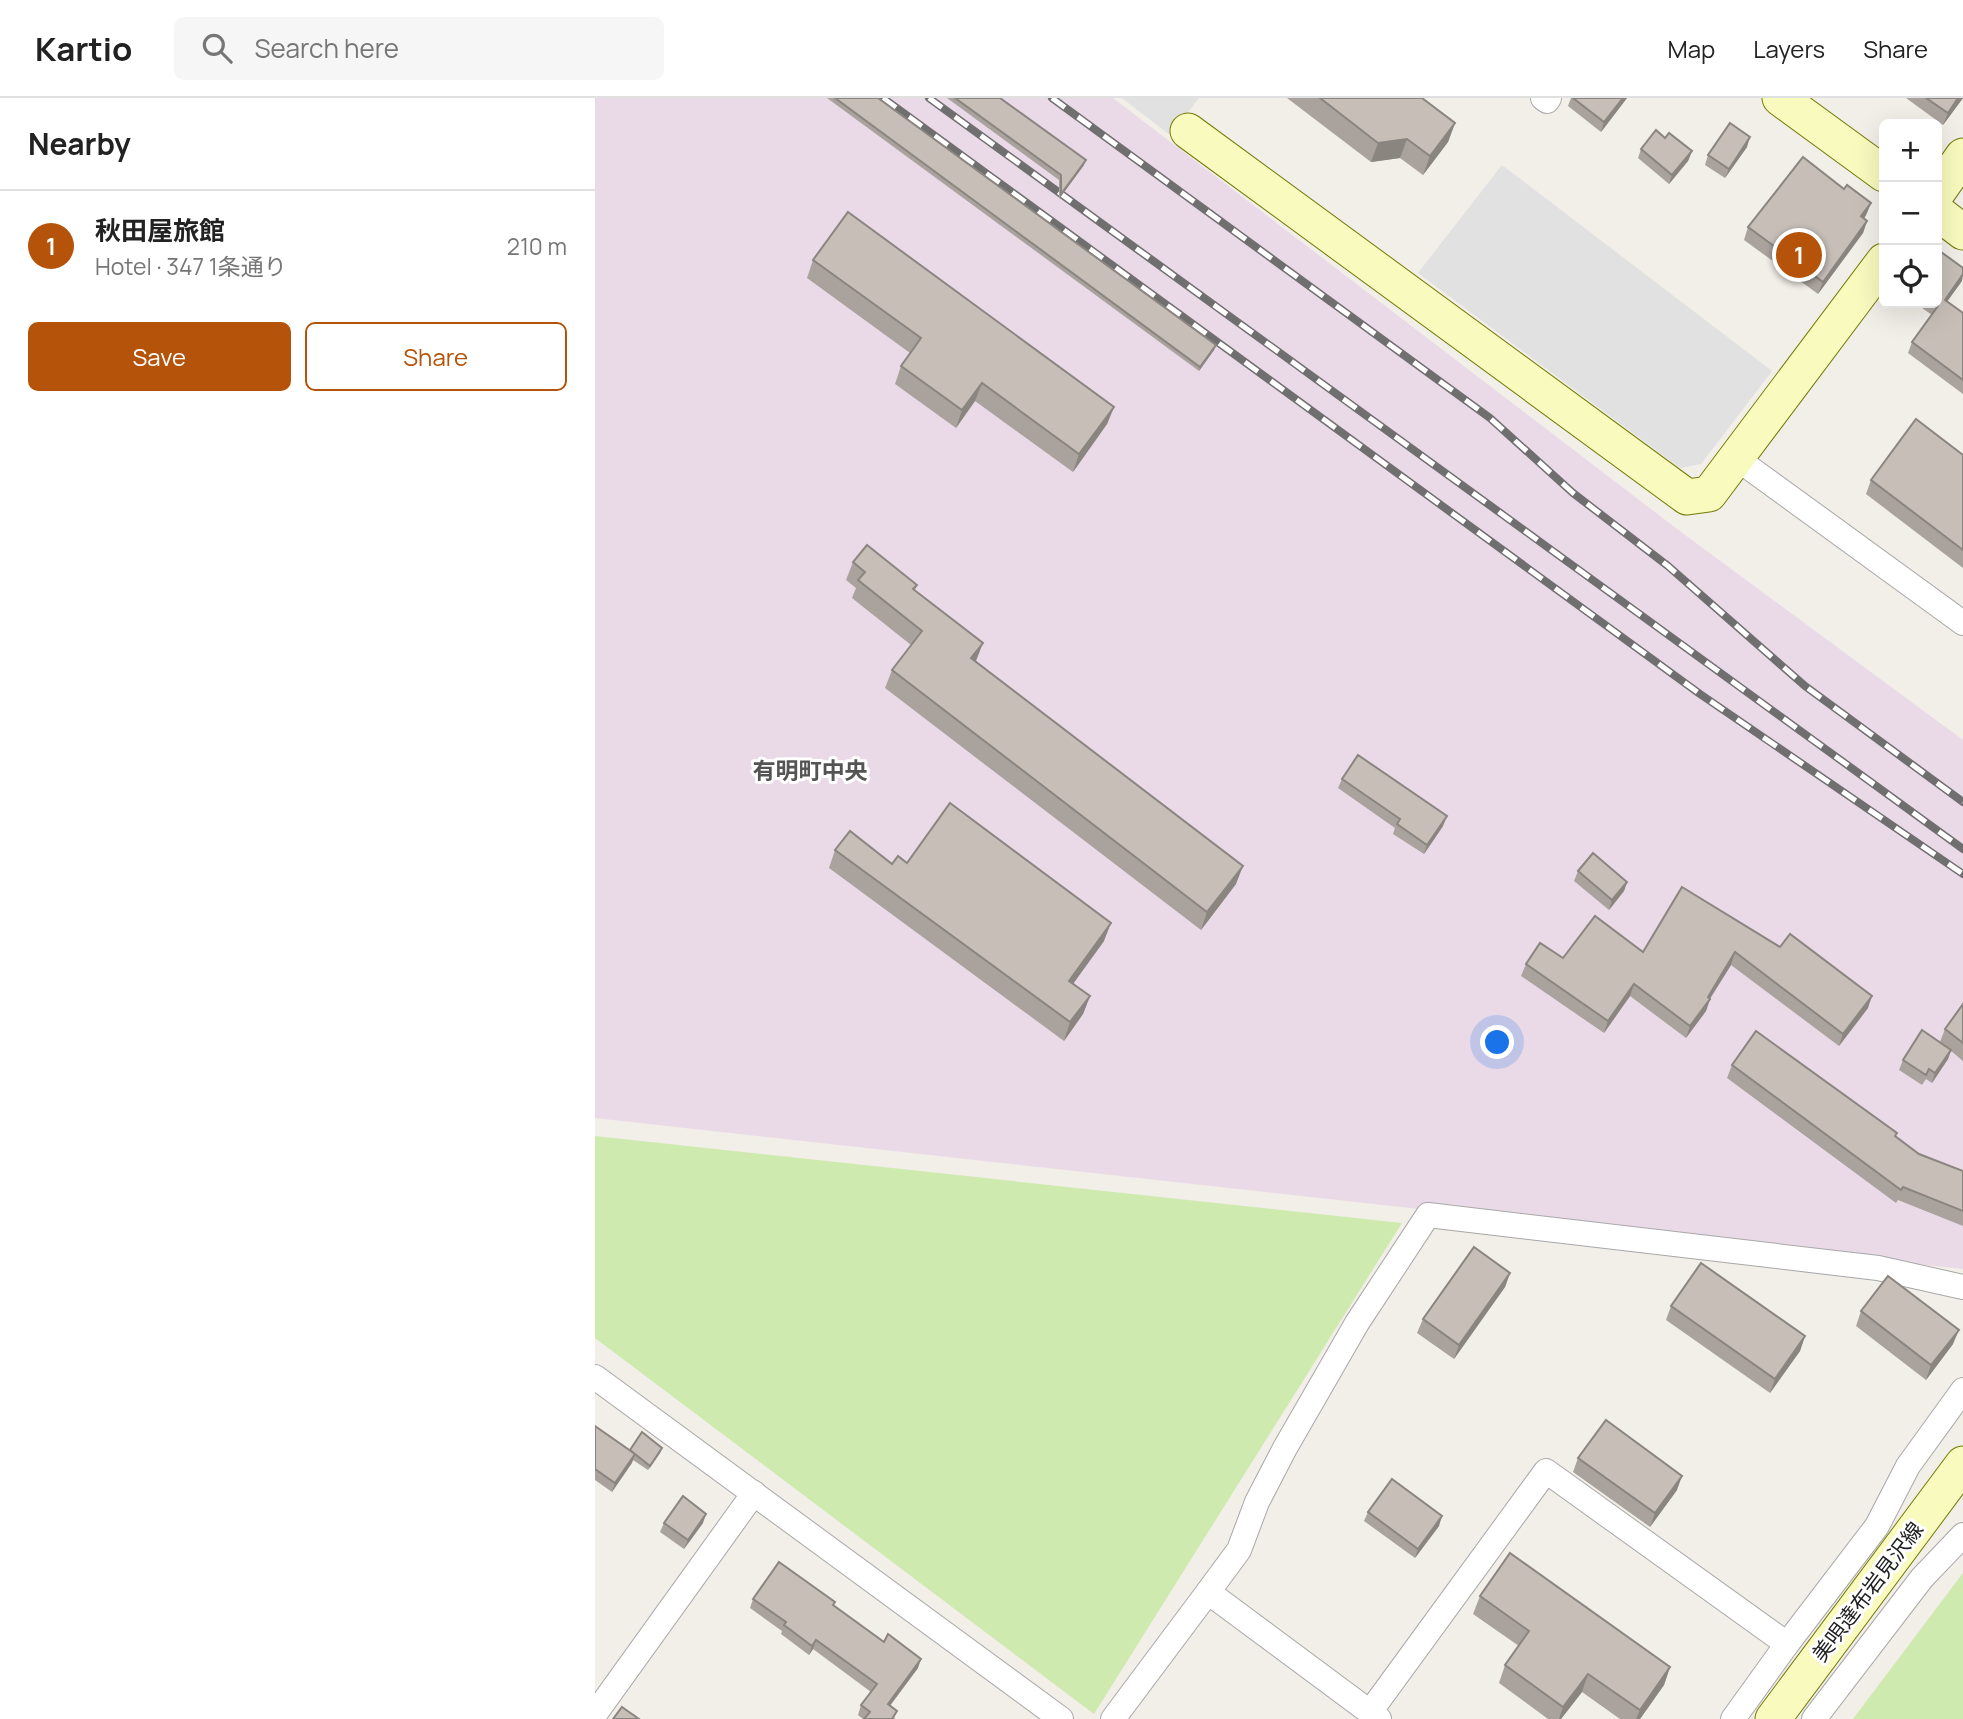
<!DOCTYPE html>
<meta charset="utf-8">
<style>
:root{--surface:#fff;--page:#f6f6f6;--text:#222;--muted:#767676;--line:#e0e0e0;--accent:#b45309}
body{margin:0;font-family:Manrope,"Noto Sans JP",sans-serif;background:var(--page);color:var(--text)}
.controls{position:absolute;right:21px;top:21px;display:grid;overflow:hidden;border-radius:10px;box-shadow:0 7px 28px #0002}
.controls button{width:63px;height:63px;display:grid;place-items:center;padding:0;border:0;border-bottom:2px solid var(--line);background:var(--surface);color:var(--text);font:35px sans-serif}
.you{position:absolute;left:903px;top:945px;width:24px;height:24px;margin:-18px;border:5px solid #fff;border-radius:50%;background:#1a73e8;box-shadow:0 0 0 10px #1a73e833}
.badge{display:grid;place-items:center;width:46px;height:46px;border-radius:50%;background:var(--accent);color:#fff;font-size:23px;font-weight:700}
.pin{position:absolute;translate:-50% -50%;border:4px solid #fff;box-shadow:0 2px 7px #0006}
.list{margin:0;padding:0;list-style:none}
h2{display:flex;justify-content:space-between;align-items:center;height:91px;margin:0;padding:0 28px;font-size:30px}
h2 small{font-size:23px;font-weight:400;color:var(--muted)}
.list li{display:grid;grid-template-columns:46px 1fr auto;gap:21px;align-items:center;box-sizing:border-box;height:112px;padding:0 28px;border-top:2px solid var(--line)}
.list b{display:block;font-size:26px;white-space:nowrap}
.list p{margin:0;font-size:23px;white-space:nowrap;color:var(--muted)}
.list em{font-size:23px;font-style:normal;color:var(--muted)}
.actions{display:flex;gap:14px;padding:21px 28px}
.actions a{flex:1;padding:16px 0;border:2px solid var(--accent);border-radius:10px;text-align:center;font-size:24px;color:var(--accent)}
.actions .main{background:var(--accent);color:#fff}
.icon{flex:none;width:38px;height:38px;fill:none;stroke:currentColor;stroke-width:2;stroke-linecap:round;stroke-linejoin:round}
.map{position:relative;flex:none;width:1368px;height:1621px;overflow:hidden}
header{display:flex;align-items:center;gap:42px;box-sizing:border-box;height:98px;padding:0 35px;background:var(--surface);border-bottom:2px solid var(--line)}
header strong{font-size:33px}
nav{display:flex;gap:38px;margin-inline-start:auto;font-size:24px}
.search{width:490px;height:63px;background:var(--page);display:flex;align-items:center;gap:18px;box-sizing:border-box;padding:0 24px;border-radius:10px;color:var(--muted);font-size:26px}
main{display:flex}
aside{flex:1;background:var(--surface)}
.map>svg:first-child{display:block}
.industrial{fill:#eadae8}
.grass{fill:#cfeaaf}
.parking{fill:#e1e1e1}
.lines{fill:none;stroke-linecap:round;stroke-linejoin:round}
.street-casing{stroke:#a8a8a8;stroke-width:26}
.secondary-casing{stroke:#737b06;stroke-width:37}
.street{stroke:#fff;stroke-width:24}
.secondary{stroke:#f9fabe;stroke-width:35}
.rail-casing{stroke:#6f6f6f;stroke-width:8}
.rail{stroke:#fff;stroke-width:5;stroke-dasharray:16;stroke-linecap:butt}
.wall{fill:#aaa39d}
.shaded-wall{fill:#8b8580}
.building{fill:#c6beb7;stroke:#8b8580;stroke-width:2}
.labels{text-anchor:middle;stroke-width:6;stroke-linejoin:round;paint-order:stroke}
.street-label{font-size:21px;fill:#212121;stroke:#fff}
.neighbourhood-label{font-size:23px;font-weight:bold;fill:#545454;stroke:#fff}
</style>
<header>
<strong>Kartio</strong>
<div class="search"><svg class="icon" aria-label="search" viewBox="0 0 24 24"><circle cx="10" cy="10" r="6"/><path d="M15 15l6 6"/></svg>Search here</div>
<nav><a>Map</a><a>Layers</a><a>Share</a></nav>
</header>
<main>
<aside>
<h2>Nearby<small></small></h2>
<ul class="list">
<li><span class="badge">1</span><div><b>秋田屋旅館</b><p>Hotel · 347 1条通り</p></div><em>210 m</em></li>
</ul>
<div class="actions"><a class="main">Save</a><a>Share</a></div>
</aside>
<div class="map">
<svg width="1368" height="1621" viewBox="0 0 1368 1621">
<rect width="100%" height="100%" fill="#f2eee8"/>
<path class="industrial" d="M0,0h518l572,437 278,205v529l-1368,-151z"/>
<g class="grass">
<path d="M0,1038l807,87 -308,491 -499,-376z"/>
<path d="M1368,1475v146h-110z"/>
</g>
<g class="parking">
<path d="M527,0h77l-29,37z"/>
<path d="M907,67l270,206 -71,93 -21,4 -262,-195z"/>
</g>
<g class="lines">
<defs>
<g id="street">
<path d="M948,0l4,3 2,-3"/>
<path d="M1141,360l227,165"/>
<path d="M0,1279l466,342"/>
<path d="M613,1494l31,-42 18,-48 28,-54 72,-125 71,-108 450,53 85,19"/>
<path d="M775,1614l176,-241 241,173"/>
<path d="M0,1616l159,-221"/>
<path d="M518,1621l95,-127 171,127"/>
<path d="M1138,1621l54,-75 90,-118 31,-60 55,-76"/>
<path d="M1219,1621l108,-141 41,-43"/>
</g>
<g id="secondary">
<path d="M1185,0l104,76"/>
<path d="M593,33l499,366 22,-3 175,-233"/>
<path d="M1342,95l26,-37"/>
<path d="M1342,114l26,20"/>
<path d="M1178,1621l190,-255"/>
</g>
</defs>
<use href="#street" class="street-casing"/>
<use href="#secondary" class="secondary-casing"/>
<use href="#street" class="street"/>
<use href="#secondary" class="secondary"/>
<defs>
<g id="rail">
<path d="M288,0l817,596 263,180"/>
<path d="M334,0l1034,751"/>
<path d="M457,0l438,320 83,75 95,73 137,120 158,116"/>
</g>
</defs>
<use href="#rail" class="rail-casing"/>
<use href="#rail" class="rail"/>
</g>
<g class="wall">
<path d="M232,0h51l336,252 -15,21z"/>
<path d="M352,0h53l84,67 -25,34v-19z"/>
<path d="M692,0h135l33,25 -7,19 -25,33 -23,-17 -29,4z"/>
<path d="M976,0h56l-26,34 -33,-26z"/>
<path d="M1311,0h57l-20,27z"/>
<path d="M1070,40l27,13 -4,10 -19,23 -31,-26 3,-9z"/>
<path d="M1152,49l-22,31 -20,-13 3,-10z"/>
<path d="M1249,91l27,14 -5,12 -2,4 3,2 -4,12 -45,61 -74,-54 4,-13z"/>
<path d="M218,162l301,147 -7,17 -34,48 -98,-71 -19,27 -61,-44 6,-18 9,-13 -103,-75z"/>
<path d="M1367,183l-15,20 16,12v81l-55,-41 4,-11 20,-27 -17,-12h22z"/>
<path d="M1368,357v113l-97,-74 5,-14z"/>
<path d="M258,464l64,23 -2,5 61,71 260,223 -35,46 -316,-242 7,-18 19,-25 -59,-47 4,-10 -10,-8z"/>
<path d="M747,681l101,47 -19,28 -31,-20 2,-6 -57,-40z"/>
<path d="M240,752l57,14 15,-1 197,78 -31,43 17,12 -7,18 -19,27 -235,-173z"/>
<path d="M983,773l49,11 -3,9 -15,19 -35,-29z"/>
<path d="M1087,789l186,121 -29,38 -108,-81 -21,34 -4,12 -20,27 -56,-42 -26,37 -83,-57 5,-12 37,-6 80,-6z"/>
<path d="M1368,906v57l-12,-10 -3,8 -16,24 -6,-4 -4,6 -23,-15 4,-10 37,-18 5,-13z"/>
<path d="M1137,967l165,68 -2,4 24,17 44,17v55l-65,-26 -2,3 -169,-125z"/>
<path d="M915,1175l-5,14 -51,72 -37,-26 6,-14z"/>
<path d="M1076,1208l134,30 -5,15 -30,42 -104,-73z"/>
<path d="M1266,1213l92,33 -27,36 -70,-54z"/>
<path d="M0,1328l35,24 32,-2 -2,5 -12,17 -15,-10 -21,32 -17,-12z"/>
<path d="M983,1360l99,32 -27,37 -77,-55z"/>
<path d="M773,1414l71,14 -24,32 -51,-37z"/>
<path d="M69,1425h39l-19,26 -24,-17z"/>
<path d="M885,1498l190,71 -6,18 -24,34h-20l-38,-27 -21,27h-13l-49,-36 6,-18 14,-19 -46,-32z"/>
<path d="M158,1501l81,7 84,62 -28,38 5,13h-32l-5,-4 3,-10 10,-13 -58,-43 -4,6 -28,-21 1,-3 -32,-23z"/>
</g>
<g class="shaded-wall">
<path d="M1028,0h4l-26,34 3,-10z"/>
<path d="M1363,0h5l-20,27 5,-12z"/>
<path d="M860,25l-7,19 -25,33 7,-19z"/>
<path d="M1155,39l-3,10 -22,31 4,-9z"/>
<path d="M812,41l-7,19 -29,4 7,-19z"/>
<path d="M1097,53l-4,10 -19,23 3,-9z"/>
<path d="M491,62l-2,5 -25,34 2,-5z"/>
<path d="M1276,105l-5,12 -10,14 5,-13z"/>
<path d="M1272,123l-4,12 -45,61 5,-12z"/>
<path d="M1368,176l-1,7 -21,29 4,-10z"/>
<path d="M621,247l-2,5 -15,21 1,-4z"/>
<path d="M387,285l-7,18 -19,27 6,-18z"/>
<path d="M519,309l-7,17 -34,48 6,-18z"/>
<path d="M388,545l-7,18 -11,15 6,-18z"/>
<path d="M852,718l-4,10 -19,28 3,-9z"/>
<path d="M648,768l-7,18 -35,46 6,-18z"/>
<path d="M1032,784l-3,9 -15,19 3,-10z"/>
<path d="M516,825l-7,18 -42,58 7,-18z"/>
<path d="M1140,854l-4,13 -26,41 5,-7 -4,12 -20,27 4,-12z"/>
<path d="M1039,886l-4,12 -26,37 4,-12z"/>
<path d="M495,898l-7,18 -19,27 6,-19z"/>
<path d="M1277,898l-4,12 -29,38 4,-12z"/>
<path d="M1356,952l-3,9 -16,24 3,-10z"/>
<path d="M915,1175l-5,14 -51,72 5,-14z"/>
<path d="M1364,1232l-6,14 -27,36 5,-15z"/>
<path d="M1210,1238l-5,15 -30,42 5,-14z"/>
<path d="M67,1350l-2,5 -12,17 2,-4z"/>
<path d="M40,1356l-3,9 -20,29 3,-9z"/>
<path d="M1087,1378l-5,14 -27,37 5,-14z"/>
<path d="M111,1416l-3,9 -19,26 4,-9z"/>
<path d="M847,1418l-3,10 -24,32 3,-9z"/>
<path d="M221,1542l-3,9 -4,6 3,-9z"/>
<path d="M326,1561l-3,9 -34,45 4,-9z"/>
<path d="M1075,1569l-6,18 -24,34h-4l4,-9z"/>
<path d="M993,1576l-6,18 -21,27h-2l4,-12z"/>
</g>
<g class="building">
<path d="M240,0h43l338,247 -16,22z"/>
<path d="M360,0h45l86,62 -25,34v-19z"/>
<path d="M725,0h102l33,25 -25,33 -23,-17 -29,4z"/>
<path d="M978,0h50l-19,24z"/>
<path d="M1331,0h32l-10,15z"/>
<path d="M1135,25l20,14 -21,32 -21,-14z"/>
<path d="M1061,32l9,8 4,-5 23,18 -20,24 -31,-26z"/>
<path d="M1208,59l41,32 3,-4 24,18 -10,13 6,5 -44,61 -75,-55z"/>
<path d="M253,114l266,195 -35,47 -97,-71 -20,27 -61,-44 20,-28 -108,-78z"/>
<path d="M1342,151l26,19v6l-18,26 18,13v67l-51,-38 26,-36 -4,-3h3z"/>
<path d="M1321,321l47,36v95l-92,-70z"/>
<path d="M272,447l50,40 -4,4 70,54 -12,15 272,208 -36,46 -315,-242 30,-39 -64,-51 7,-8 -12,-10z"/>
<path d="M763,657l89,61 -20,29 -30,-21 3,-5 -58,-40z"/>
<path d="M355,705l161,120 -42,58 21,15 -20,26 -235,-172 15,-19 42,33 6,-8 9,7z"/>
<path d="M998,755l34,29 -15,18 -34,-29z"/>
<path d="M1087,789l98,60 10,-13 82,62 -29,38 -108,-82 -27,45 2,2 -20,27 -56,-42 -26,37 -82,-57 14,-21 23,15 32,-42 48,36z"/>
<path d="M1368,906v39l-18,-14z"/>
<path d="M1327,932l29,20 -16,23 -6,-4 -3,6 -23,-15z"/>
<path d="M1161,933l141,102 -2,3 24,18 44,17v40l-60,-24 -2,3 -169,-125z"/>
<path d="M879,1149l36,26 -51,72 -36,-26z"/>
<path d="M1106,1165l104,73 -30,43 -104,-73z"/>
<path d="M1293,1178l71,54 -28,35 -70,-54z"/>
<path d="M1011,1322l76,56 -27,37 -77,-55z"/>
<path d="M0,1328l40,28 -20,29 -20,-14z"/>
<path d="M47,1334l20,16 -12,18 -20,-16z"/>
<path d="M797,1381l50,37 -24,33 -50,-37z"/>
<path d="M88,1398l23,18 -18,26 -24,-17z"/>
<path d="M915,1455l160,114 -30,43 -52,-36 -25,33 -58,-42 24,-34 -49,-35z"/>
<path d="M184,1464l56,40 -2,3 51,37 4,-8 33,25 -33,45 9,7 -5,8h-28l6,-7 -9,-7 16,-21 -61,-44 -4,6 -28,-21 2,-3 -33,-23z"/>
<path d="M27,1609l17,12h-26z"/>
</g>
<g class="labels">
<g class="street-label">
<text transform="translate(1273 1494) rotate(-53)" y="7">美唄達布岩見沢線</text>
</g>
<g class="neighbourhood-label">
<text x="215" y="681">有明町中央</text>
</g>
</g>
</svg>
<div class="controls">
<button>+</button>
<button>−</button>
<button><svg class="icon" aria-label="locate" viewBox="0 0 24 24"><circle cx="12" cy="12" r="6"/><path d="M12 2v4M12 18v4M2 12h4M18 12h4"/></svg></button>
</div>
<div class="you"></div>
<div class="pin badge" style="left:1204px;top:157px">1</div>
</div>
</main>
